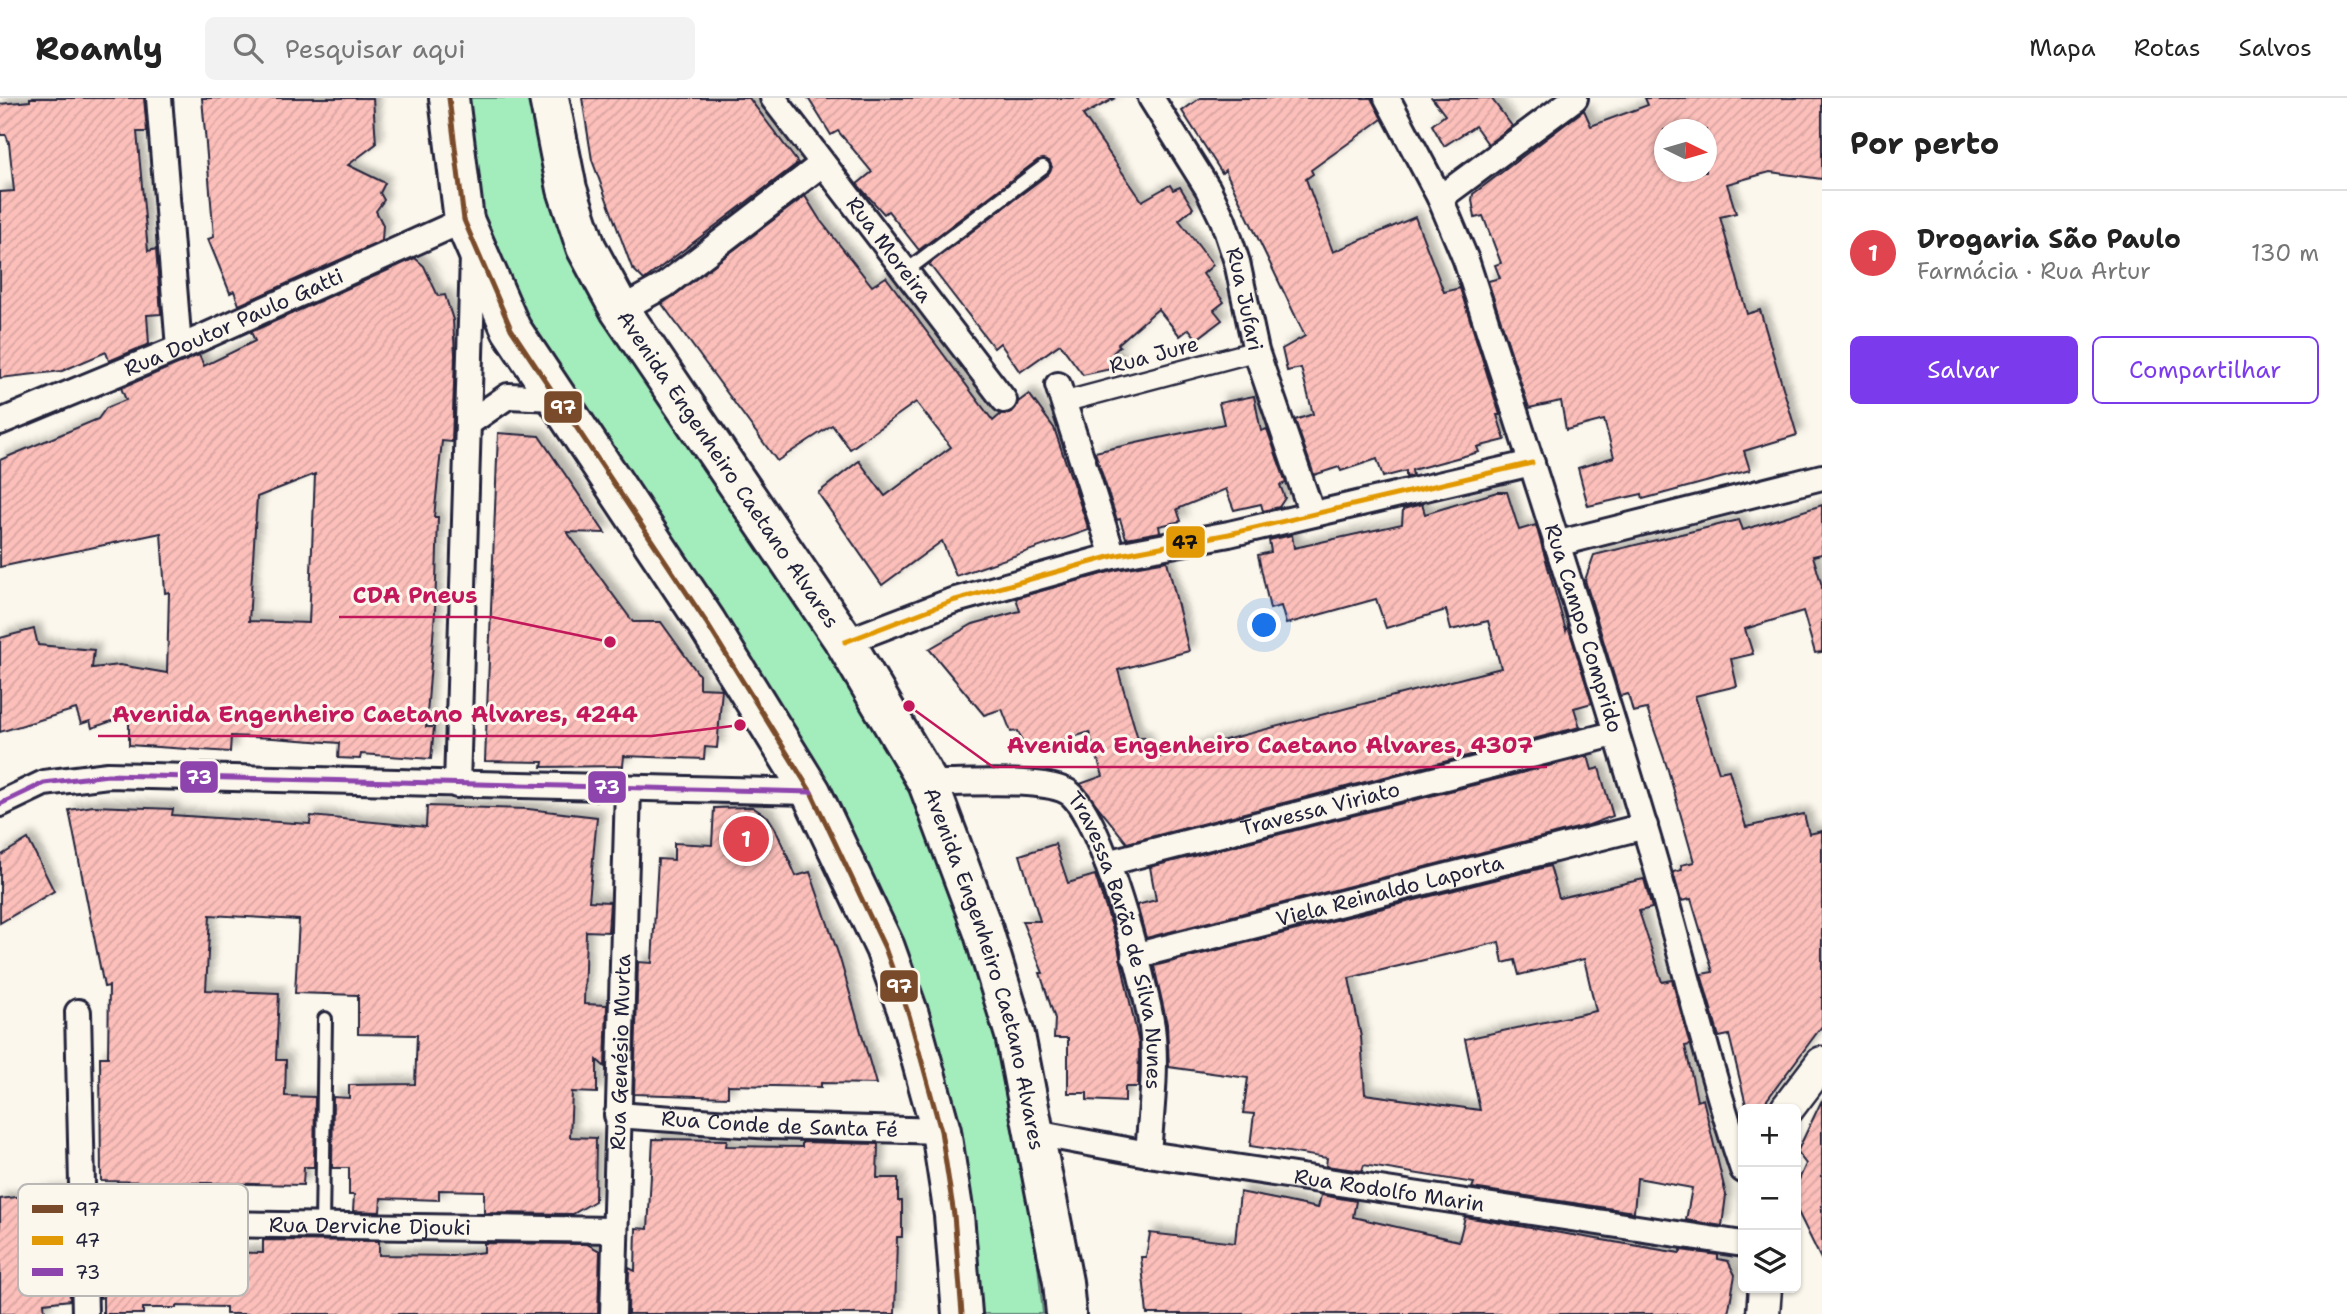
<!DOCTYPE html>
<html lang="pt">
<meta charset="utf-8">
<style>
:root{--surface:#fff;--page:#f2f2f2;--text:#222;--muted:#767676;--line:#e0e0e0;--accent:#7c3aed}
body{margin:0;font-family:"Shantell Sans",sans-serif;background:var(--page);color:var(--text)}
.controls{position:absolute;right:21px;bottom:21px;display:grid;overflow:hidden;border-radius:10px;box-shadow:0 2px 5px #0004}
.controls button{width:63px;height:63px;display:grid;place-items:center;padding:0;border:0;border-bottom:2px solid var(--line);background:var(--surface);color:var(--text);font:35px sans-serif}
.compass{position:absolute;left:1654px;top:21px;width:63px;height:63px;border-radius:50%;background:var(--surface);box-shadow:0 2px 5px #0004;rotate:95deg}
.you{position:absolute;left:1265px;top:528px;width:24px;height:24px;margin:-18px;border:5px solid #fff;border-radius:50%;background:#1a73e8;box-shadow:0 0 0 10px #1a73e833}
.badge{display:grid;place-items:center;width:46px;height:46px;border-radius:50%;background:var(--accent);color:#fff;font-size:23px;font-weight:700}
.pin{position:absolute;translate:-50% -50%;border:4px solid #fff;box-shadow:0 2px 7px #0006}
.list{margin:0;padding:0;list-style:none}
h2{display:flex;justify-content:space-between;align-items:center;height:91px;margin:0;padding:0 28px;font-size:30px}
h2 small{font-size:23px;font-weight:400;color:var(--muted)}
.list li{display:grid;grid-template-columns:46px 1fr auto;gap:21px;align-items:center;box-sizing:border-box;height:126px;padding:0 28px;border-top:2px solid var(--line)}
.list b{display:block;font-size:26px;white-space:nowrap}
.list p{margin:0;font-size:23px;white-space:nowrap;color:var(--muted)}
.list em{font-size:23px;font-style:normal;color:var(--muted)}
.actions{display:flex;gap:14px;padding:21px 28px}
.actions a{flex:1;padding:16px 0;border:2px solid var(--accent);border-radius:10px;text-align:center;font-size:24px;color:var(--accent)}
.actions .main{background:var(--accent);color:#fff}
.icon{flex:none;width:38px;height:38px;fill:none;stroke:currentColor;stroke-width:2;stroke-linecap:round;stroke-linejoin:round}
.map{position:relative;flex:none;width:1822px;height:1216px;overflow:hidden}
header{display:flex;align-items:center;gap:42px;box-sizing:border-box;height:98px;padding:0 35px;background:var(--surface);border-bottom:2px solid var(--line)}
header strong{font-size:33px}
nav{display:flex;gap:38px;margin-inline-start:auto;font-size:24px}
.search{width:490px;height:63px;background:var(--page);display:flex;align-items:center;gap:18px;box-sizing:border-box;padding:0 24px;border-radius:10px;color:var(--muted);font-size:26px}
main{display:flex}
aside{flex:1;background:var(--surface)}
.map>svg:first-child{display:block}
.green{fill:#a3ecbb;stroke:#62877b;stroke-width:2}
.building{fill:url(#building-hatch);stroke:#22223b;stroke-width:2;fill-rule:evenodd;filter:url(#shadow)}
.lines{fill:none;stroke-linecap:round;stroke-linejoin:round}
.service-casing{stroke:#22223b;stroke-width:18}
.pedestrian-casing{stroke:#22223b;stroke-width:24}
.minor-casing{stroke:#22223b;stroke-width:30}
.tertiary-casing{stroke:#22223b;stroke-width:37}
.primary-casing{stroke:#22223b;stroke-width:44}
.service{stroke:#fbf7ec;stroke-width:12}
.pedestrian{stroke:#fbf7ec;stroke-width:19}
.minor{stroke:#fbf7ec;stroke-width:24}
.tertiary{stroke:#fbf7ec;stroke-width:32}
.primary{stroke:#fbf7ec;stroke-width:38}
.bus-1-casing{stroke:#fbf7ec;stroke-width:10}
.bus-2-casing{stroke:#fbf7ec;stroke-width:10}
.bus-3-casing{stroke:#fbf7ec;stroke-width:10}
.bus-1{stroke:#7a4b2a;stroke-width:5}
.bus-2{stroke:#e29906;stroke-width:5}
.bus-3{stroke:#8e44ad;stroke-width:5}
.labels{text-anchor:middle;stroke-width:6;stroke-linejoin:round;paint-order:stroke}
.street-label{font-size:21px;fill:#22223b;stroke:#fbf7ec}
.key{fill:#fbf7ec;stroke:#bab7b7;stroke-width:2}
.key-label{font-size:19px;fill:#22223b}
.leader{fill:none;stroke:#c2185b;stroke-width:2.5}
.callout-dot{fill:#c2185b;stroke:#fbf7ec;stroke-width:2.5}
.callout-label{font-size:23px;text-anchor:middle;font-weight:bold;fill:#c2185b;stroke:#fbf7ec;stroke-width:6;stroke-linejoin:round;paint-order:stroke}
.line-badge{stroke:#fbf7ec;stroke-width:2.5}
.badge-label{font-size:19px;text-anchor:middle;font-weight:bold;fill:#fff}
.pale-badge-label{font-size:19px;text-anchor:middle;font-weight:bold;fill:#111}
</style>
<header>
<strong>Roamly</strong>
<div class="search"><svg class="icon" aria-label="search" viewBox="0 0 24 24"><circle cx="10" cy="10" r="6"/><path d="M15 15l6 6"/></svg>Pesquisar aqui</div>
<nav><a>Mapa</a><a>Rotas</a><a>Salvos</a></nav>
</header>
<main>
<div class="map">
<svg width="1822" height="1216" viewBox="0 0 1822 1216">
<defs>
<pattern id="building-hatch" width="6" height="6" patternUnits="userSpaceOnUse" patternTransform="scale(1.75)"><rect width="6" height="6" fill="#fcbfba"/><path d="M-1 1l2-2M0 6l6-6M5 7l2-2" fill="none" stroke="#d8a4a1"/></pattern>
<filter id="shadow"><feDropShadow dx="6" dy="-6" stdDeviation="3.5" flood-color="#0004"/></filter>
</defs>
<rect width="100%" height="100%" fill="#fbf7ec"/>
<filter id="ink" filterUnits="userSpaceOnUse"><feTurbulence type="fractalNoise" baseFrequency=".0143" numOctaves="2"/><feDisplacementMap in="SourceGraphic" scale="14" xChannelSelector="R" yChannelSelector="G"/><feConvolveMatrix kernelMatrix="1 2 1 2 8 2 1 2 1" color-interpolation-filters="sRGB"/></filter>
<g filter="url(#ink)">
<path class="green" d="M464,0h71l13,90 279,454 94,161 81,241 30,164 11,106h-63l-56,-298 -93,-229 -307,-464 -49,-113z"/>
<g class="building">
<path d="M30,0h114l3,34h-10l11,119 8,-2 5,65 -14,1 2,29 -40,17 -3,-9 -44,19 -62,7v-186l14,-1 -5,-48 -3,-8h-6v-31l30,-3z"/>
<path d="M202,0h171l3,46 -28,21 37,18 -5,10 4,7 -8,11 7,14 -1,16 -143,64 -5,-14 -4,2 -22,-54 6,-2z"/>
<path d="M582,0h167l49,65 -154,117 -12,-12 -40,-108z"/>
<path d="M808,0h307l-32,17 59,86 28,-16 3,5 7,-3 13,21 -14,12 34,45 -10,9 21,28 -10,8 8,10 -25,19 -8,-10 -9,7 -22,-27 -40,35 2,2 -7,7 12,13 -42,9 -23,-31 -40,28 -20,-29 -6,5 -65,-84 119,-90 4,-7 -3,-6 -11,-1 -119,90 -31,-39 -4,3 -27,-30 15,-12 -34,-41 -7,4z"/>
<path d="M1200,0h171l11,21 -71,51 2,4 -7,5 27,73 82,-35 29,75 16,-4 40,127h-3l8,25 -28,7 2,5 -67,18 1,6 -7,1v-6l-23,6 -6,-18 -36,12 -2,-4 -25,8 -19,-55 18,-6 -12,-46 -14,3 -5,-22 23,-13 -80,-166 -3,3 -40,-62z"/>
<path d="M1432,0h59l21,28 -24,18 -13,-18 -31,20 -12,-21 13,-10z"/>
<path d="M1645,0h177v81l-52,-7 -43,12 9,29 -16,4 27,97 13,-4 37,125 -53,16 6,19 -107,29 -1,-5 -54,12 -10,-38 36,-11 -10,-37 -38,10 -5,-29 -32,7 -41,-127 12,-3 -5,-13 6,-2 -18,-47 -8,2 -3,-18 1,-6 111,-84 7,16 57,-21zM1664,32h42v42h-42z"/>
<path d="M805,98l15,24 52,66 14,-9 107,144 8,-7 11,-2 6,-10 11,-8 25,34 35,102 -133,46 -14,-35 -60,44 -64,-92 41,-32 26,35 66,-49 -35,-45 -66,47 -18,-24 -55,36 -115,-157z"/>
<path d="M415,160l9,8 14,30 7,-1 8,25 2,35 -3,87 -10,-1 -8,76h4l-3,95 -9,115h8l-3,32 -70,-5 -1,5 -22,-1 1,-15 -66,-5 -42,-2 -1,16 -101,-7v-30l-37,13 -2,-7 -9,3 -5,-15 -76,23v-94l34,-9 4,16 56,5 -2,18 28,-3 47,8 2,-81 -4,1 -4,-60 -161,34v-107l98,-41 8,-11 20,-8 -5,-12 78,-33 5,11 51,-25 -4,-9zM315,376l-6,149 -60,-2 8,-124z"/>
<path d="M1254,298l7,35 6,-2 19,54 -6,2 5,13 -6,9 -16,4 -2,-7 -27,6 -8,-21 -49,20 4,12 -22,5 1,6 -34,6 -6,-19 -3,1 -22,-68 129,-28 -5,-21z"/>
<path d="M498,335l41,3 66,97 -38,-1 66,90h28l38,53v13l23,1 -5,59 -12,-1 -1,12 -80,-3 -1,10 -81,1 1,-5 -58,-1z"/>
<path d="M1497,394h10l12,38 17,-5 30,106 2,-5 24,77 -18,5 6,19 -453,116 -47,-59 23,-8 -14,-44 -55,18 -10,-3 -6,-16 -7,1 -9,-23 -18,6 -55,-66 44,-25 47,-13 -4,-13 100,-28 51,-9 22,90 -71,19 20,69 6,-2 8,22 349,-91 -13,-47 -37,9 -5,-20 -60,18 -10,-29 -90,25 -5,-18 -11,3 -12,-54 13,-3 -2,-12 23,-5 2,13 108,-24 1,-15 19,-5 3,10z"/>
<path d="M1822,407v49l-9,2 9,30v66l-7,1 -12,-42 -58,18 8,25 -22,5 6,27 -42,10 24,76 10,-2 17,57 58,-13 5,20 13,-3v195l-62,83h-13l-18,-74 -10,2 -18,-63 12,-2 -22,-73 -10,2 -8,-29 9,-2 -1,-5 13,-3 -26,-92 -21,-61 -14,3 -5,-18 -8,2 -35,-116 9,-25 145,-35 4,10z"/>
<path d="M1588,658l4,14 7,-2 14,48 -24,9 -443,113 -9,-33 19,-5 -6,-33z"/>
<path d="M93,708l80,3 -1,6 138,9 1,-8 115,11 1,-21 101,3 69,8 -8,84 21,1 -2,30 -22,-1 -2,73 23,1 -2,62 -8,-7v33l-25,-1 -2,45 26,1 -1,63 -22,13 -89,-1v-22l-45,-1v10l-58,-2 -1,14 -27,-1 1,-16h-5v-27h-17l1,-71 16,1v-13l66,-1 2,-49 -59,-1v-39l-63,-2 4,-73 -89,-5 -4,75 73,3 -3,67h10l-1,36 30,1 -1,70h-10l-1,18 -202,-4 -1,-124h8l1,-71 -5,1 -35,-177z"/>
<path d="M752,709l16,10 7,11 21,48 14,-4 30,87 36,125 -55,-1v4l-93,-2v12l-94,-3 4,-132 14,1 6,-104 16,1v-17l38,2 2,-37z"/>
<path d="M28,741l26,52 -54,32v-67z"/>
<path d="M1055,746l13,39 27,-8 22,67 22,102 -1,43h-13v15l-38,-2v-7h-19v-55h-14l1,-19 -15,-46h3l-21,-52h18l-20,-66z"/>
<path d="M1550,768l9,32 85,-19 8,29 -13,3 23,71 10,-2 18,65 -5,1 7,31 5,24 6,-2 23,96 -4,31 -36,-6 6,-32 -55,-10 -3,34 -162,-24 2,-5 -110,-18 -2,6 -36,-5 1,-8 -77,-12 4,-32 -11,-1 5,-35 -79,-11 -2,-43 -13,-58zM1499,844l4,21 12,-3 4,15 65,-16 12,52 -131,28 15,71 -115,-16 -4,-57 -12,-59z"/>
<path d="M1822,1002v161l-24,-49 -2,-16 2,-14 8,-18 -9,-12z"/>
<path d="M653,1041l74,1 -1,6 76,1v-5l76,2 -1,34h21v23h4v36h-5l-2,77h-267l1,-46 6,3 1,-43 12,1z"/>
<path d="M66,1093l4,109 -26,3 1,11h-45v-115z"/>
<path d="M1240,1094l78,16 3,-13 35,6 -3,16 106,24 6,-24 215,36 1,-3 37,5v4l10,2 7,14 -7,39h-581l-6,-57h5l4,-24 85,10z"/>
<path d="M263,1142l116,1v14l73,1 32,-4v-9l103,1 13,7 -2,63h-372v-7l-50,-1v2h-33v6h-40v-17l-3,1 -2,-57 106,2v9l59,1z"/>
</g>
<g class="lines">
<defs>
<g id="service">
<path d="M906,173l137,-104"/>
<path d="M322,1128l3,-207"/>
</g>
<path id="pedestrian" d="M1064,304l192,-51"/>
<g id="minor">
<path d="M159,0l20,250"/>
<path id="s1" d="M773,0l231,302"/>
<path id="s2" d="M1151,0l57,91 15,31 14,42 19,89 56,163"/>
<path id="s3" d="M1387,0l53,100 26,62c63,194 126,389 184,585 32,108 57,218 93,325"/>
<path d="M1440,100l135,-100"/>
<path d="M620,212l45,-25 157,-121"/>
<path d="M1058,287l55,171"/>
<path id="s4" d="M0,324l179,-74 285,-128"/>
<path d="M469,325l39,-27 47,2"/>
<path d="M1556,446l266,-67"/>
<path d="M845,544l107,-41 161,-45 116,-22 303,-71"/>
<path id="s5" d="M928,685c34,1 109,-6 138,8 34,15 80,195 86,236 5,42 -1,85 -4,127"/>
<path d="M457,687l16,-529"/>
<path d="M0,706l44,-21 64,-8 703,17"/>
<path id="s6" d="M1107,765l507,-129"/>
<path id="s7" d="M1134,858l511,-130"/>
<path d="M78,914l7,302"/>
<path id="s8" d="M617,1017l154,11 170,5"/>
<path id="s9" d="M1035,1035l113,21 595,90"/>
<path id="s10" d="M83,1124l531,8"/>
<path id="s11" d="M613,1216l15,-525"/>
</g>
<g id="tertiary">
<path d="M1787,1011l35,-46"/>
<path d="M1763,1216l2,-26"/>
</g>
<g id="primary">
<path d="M449,0l15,122 47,109 195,293 105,170 74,156 24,67 32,116 13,84 8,99"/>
<path id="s12" d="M549,0l18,91 19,58 34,63 225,332 83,141 55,147 32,105 48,247 3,32"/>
</g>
</defs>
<use href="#service" class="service-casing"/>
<use href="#pedestrian" class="pedestrian-casing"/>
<use href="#minor" class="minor-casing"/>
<use href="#tertiary" class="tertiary-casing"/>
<use href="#primary" class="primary-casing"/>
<use href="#service" class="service"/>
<use href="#pedestrian" class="pedestrian"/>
<use href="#minor" class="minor"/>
<use href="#tertiary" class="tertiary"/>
<use href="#primary" class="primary"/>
<defs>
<path id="bus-1" d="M449,0l15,122 47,109 195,293 105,170 74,156 24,67 32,116 13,84 8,99"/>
<path id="bus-2" d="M845,544l107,-41 161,-45 116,-22 303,-71"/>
<path id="bus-3" d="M0,706l44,-21 64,-8 703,17"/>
</defs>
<use href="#bus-1" class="bus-1-casing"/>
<use href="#bus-2" class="bus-2-casing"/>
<use href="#bus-3" class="bus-3-casing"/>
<use href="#bus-1" class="bus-1"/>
<use href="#bus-2" class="bus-2"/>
<use href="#bus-3" class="bus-3"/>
</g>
</g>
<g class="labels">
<g class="street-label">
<text dy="7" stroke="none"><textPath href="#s1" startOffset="191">Rua Moreira</textPath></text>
<text dy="7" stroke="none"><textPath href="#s2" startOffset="224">Rua Jufari</textPath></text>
<text dy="7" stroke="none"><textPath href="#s4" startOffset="254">Rua Doutor Paulo Gatti</textPath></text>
<text transform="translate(1154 257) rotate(-15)" y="7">Rua Jure</text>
<text dy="7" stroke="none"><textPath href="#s12" startOffset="418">Avenida Engenheiro Caetano Alvares</textPath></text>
<text dy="7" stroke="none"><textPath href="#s3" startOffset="567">Rua Campo Comprido</textPath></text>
<text dy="7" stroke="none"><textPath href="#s6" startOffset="220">Travessa Viriato</textPath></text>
<text dy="7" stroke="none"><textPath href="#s7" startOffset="264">Viela Reinaldo Laporta</textPath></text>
<text dy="7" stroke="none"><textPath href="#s5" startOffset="301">Travessa Barão de Silva Nunes</textPath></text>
<text dy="7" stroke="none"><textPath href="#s12" startOffset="985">Avenida Engenheiro Caetano Alvares</textPath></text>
<text dy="7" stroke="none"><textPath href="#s11" startOffset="262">Rua Genésio Murta</textPath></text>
<text dy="7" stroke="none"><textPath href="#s8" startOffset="163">Rua Conde de Santa Fé</textPath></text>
<text dy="7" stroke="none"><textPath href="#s9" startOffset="359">Rua Rodolfo Marin</textPath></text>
<text dy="7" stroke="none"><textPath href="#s10" startOffset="287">Rua Derviche Djouki</textPath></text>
</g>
</g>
<rect x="18" y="1086" width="230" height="112" rx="10" class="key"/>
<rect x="32" y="1107" width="31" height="8" fill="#7a4b2a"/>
<rect x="32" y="1138" width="31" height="9" fill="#e29906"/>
<rect x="32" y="1170" width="31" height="8" fill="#8e44ad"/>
<g class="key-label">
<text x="75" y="1118">97</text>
<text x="75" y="1149">47</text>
<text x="75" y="1181">73</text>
</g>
<path class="leader" d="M610 544L492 519H339M740 627L652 638H98M909 608L993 669H1547"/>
<g class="callout-dot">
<circle cx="610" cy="544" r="7"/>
<circle cx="740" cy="627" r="7"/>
<circle cx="909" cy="608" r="7"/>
</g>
<g class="callout-label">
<text x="415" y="505">CDA Pneus</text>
<text x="375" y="624">Avenida Engenheiro Caetano Alvares, 4244</text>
<text x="1270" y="655">Avenida Engenheiro Caetano Alvares, 4307</text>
</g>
<g class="line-badge">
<rect x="543" y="292" width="40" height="34" rx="7" fill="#7a4b2a"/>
<rect x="1165" y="427" width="41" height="34" rx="7" fill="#e29906"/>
<rect x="179" y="662" width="40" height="34" rx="7" fill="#8e44ad"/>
<rect x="587" y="672" width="40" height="34" rx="7" fill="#8e44ad"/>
<rect x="879" y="871" width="40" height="34" rx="7" fill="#7a4b2a"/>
</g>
<g class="badge-label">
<text x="563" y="316">97</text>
<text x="199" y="686">73</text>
<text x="607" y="696">73</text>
<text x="899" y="895">97</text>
</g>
<g class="pale-badge-label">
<text x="1185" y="451">47</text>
</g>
</svg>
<div class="controls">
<button>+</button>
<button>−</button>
<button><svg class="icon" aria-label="layers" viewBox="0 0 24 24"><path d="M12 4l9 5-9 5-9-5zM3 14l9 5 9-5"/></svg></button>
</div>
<svg class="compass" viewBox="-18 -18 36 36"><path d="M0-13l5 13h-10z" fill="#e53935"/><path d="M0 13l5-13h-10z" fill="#767676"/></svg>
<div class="you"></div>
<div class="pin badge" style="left:746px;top:741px;background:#e0444e">1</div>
</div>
<aside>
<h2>Por perto<small></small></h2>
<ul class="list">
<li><span class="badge" style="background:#e0444e">1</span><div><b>Drogaria São Paulo</b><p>Farmácia · Rua Artur</p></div><em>130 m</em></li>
</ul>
<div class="actions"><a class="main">Salvar</a><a>Compartilhar</a></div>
</aside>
</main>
